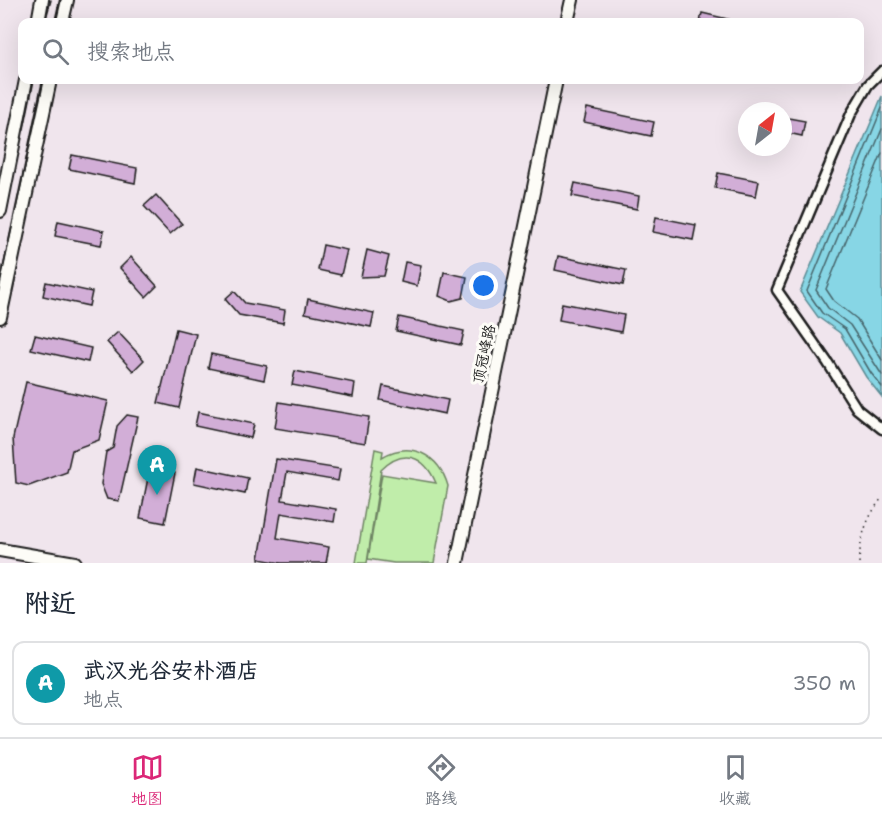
<!DOCTYPE html>
<html lang="zh">
<meta charset="utf-8">
<style>
:root{--surface:#fff;--page:#f2f2f3;--text:#1f2937;--muted:#747a83;--line:#e0e1e3;--accent:#db2777}
body{margin:0;font-family:"Shantell Sans","LXGW WenKai TC",sans-serif;background:var(--page);color:var(--text)}
.compass{position:absolute;left:738px;top:102px;width:54px;height:54px;border-radius:50%;background:var(--surface);box-shadow:0 6px 24px #0002;rotate:31deg}
.you{position:absolute;left:484px;top:286px;width:21px;height:21px;margin:-15px;border:4px solid #fff;border-radius:50%;background:#1a73e8;box-shadow:0 0 0 9px #1a73e833}
.badge{display:grid;place-items:center;width:39px;height:39px;border-radius:50%;background:var(--accent);color:#fff;font-size:20px;font-weight:700}
.pin{position:absolute;translate:-50% -50px;filter:drop-shadow(0 2px 3px #0008)}
.pin::after{content:'';position:absolute;top:32px;width:21px;height:18px;background:inherit;clip-path:polygon(0 0,100% 0,50% 100%)}
.list{margin:0;padding:0;list-style:none}
h2{display:flex;justify-content:space-between;align-items:center;height:78px;margin:0;padding:0 24px;font-size:26px}
h2 small{font-size:20px;font-weight:400;color:var(--muted)}
.list li{display:grid;grid-template-columns:39px 1fr auto;gap:18px;align-items:center;box-sizing:border-box;height:84px;margin:0 12px 12px;padding:0 12px;border:2px solid var(--line);border-radius:12px}
.list b{display:block;font-size:22px;white-space:nowrap}
.list p{margin:0;font-size:20px;white-space:nowrap;color:var(--muted)}
.list em{font-size:20px;font-style:normal;color:var(--muted)}
.icon{flex:none;width:33px;height:33px;fill:none;stroke:currentColor;stroke-width:2;stroke-linecap:round;stroke-linejoin:round}
.map{position:relative;flex:none;width:882px;height:563px;overflow:hidden}
.search{position:absolute;background:var(--surface);box-shadow:0 6px 24px #0002;left:18px;right:18px;top:18px;height:66px;display:flex;align-items:center;gap:15px;box-sizing:border-box;padding:0 21px;border-radius:12px;color:var(--muted);font-size:22px}
.sheet{height:174px;background:var(--surface)}
nav{display:flex;justify-content:space-around;align-items:center;box-sizing:border-box;height:84px;border-top:2px solid var(--line);background:var(--surface);font-size:16px;color:var(--muted)}
nav a{display:grid;justify-items:center;gap:3px}
nav .on{color:var(--accent)}
.map>svg:first-child{display:block}
.green{fill:#c0edaa;stroke:#6e8463;stroke-width:1.5}
.water{fill:#87d6e5;stroke:#5c8c95;stroke-width:1.5}
.lines{fill:none;stroke-linecap:round;stroke-linejoin:round}
.shore{stroke:#47666c;stroke-width:1.5}
.building{fill:#d2aed7;stroke:#1c1c1c;stroke-width:1.5}
.street-casing{stroke:#1c1c1c;stroke-width:13}
.secondary-casing{stroke:#1c1c1c;stroke-width:16}
.path{stroke:#1c1c1c;stroke-width:1.5;stroke-dasharray:1.5 4.5;stroke-linecap:butt}
.street{stroke:#fdfcf7;stroke-width:8}
.secondary{stroke:#fdfcf7;stroke-width:12}
.tram{stroke:#1c1c1c;stroke-width:1.5}
.labels{text-anchor:middle;stroke-width:6;stroke-linejoin:round;paint-order:stroke}
.street-label{font-size:15px;fill:#1c1c1c;stroke:#fdfcf7}
</style>
<div class="map">
<svg width="882" height="563" viewBox="0 0 882 563">
<rect width="100%" height="100%" fill="#f0e5ed"/>
<filter id="ink" filterUnits="userSpaceOnUse"><feTurbulence type="fractalNoise" baseFrequency=".0167" numOctaves="2"/><feDisplacementMap in="SourceGraphic" scale="12" xChannelSelector="R" yChannelSelector="G"/><feConvolveMatrix kernelMatrix="1 2 1 2 8 2 1 2 1" color-interpolation-filters="sRGB"/></filter>
<g filter="url(#ink)">
<path class="green" d="M375,449l8,2 -1,6c29,-17 57,-2 66,29l-14,77h-40l-26,-4 14,-85 54,9c-12,-28 -33,-35 -55,-13l-14,93h-11z"/>
<path class="water" d="M882,96v301l-16,-20 -26,-44 -22,-16 -18,-25z"/>
<g class="lines">
<g class="shore">
<path d="M882,108l-75,183 15,22 23,16 26,44 11,14"/>
<path d="M882,129l-66,161 12,18 22,17 32,50"/>
<path d="M882,153l-56,136 8,12 23,18 25,41"/>
</g>
</g>
<g class="building">
<path d="M702,13l30,7v2h-32z"/>
<path d="M587,108l67,14 -3,14 -67,-14z"/>
<path d="M783,117l22,4 -3,15 -19,-4z"/>
<path d="M72,155l65,13 -2,15 -66,-14z"/>
<path d="M718,173l41,8 -3,15 -41,-8z"/>
<path d="M575,183l64,13 -2,13 -65,-13z"/>
<path d="M156,195l26,29 -12,10 -26,-28z"/>
<path d="M656,217l40,8 -3,15 -40,-8z"/>
<path d="M58,221l46,10 -3,14 -46,-9z"/>
<path d="M323,245l24,5 -6,25 -23,-5z"/>
<path d="M367,250l22,6 -5,20 -23,1z"/>
<path d="M558,256l68,14 -3,15 -68,-15z"/>
<path d="M131,257l26,29 -11,11 -26,-29z"/>
<path d="M405,262l16,3 -4,21 -16,-4z"/>
<path d="M444,272l23,5 -4,21 -12,3 -12,-5z"/>
<path d="M46,282l46,10 -3,14 -46,-10z"/>
<path d="M234,291l11,12 40,7 -2,13 -44,-8 -14,-16z"/>
<path d="M308,299l66,14 -3,14 -66,-14z"/>
<path d="M562,303l62,12 -3,17 -62,-12z"/>
<path d="M399,317l65,14 -3,14 -65,-14z"/>
<path d="M176,329l20,5 -17,74 -21,-5z"/>
<path d="M118,332l26,28 -11,11 -26,-29z"/>
<path d="M35,335l56,13 -3,14 -57,-13z"/>
<path d="M211,354l56,12 -3,14 -56,-12z"/>
<path d="M295,371l60,12 -2,14 -61,-12z"/>
<path d="M26,382l82,19 -9,39 -27,10 -5,22 -38,14 -13,-3 -3,-45z"/>
<path d="M383,386l65,14 -3,14 -65,-14z"/>
<path d="M279,402l90,15 -4,26 -90,-15z"/>
<path d="M198,412l56,12 -3,14 -56,-12z"/>
<path d="M127,415l11,2 -19,84 -12,-2 -6,-15 5,-32 7,-4 4,-22z"/>
<path d="M276,459l64,10 -2,12 -51,-9 -5,28 54,9 -2,13 -53,-9 -4,25 52,9 -3,16h-45l-22,-4z"/>
<path d="M197,467l51,11 -3,16 -51,-11z"/>
<path d="M150,468l25,5 -10,50 -25,-5z"/>
</g>
<g class="lines">
<defs>
<path id="street" d="M882,71l-14,14 -17,29 -74,176 51,73 29,46 25,20"/>
<g id="secondary">
<path d="M38,22l4,-22"/>
<path d="M62,22l5,-22"/>
<path d="M567,22l5,-22"/>
<path d="M0,211l26,-131"/>
<path d="M0,317l50,-237"/>
<path d="M0,550l75,13"/>
<path d="M457,563l99,-483"/>
</g>
</defs>
<use href="#street" class="street-casing"/>
<use href="#secondary" class="secondary-casing"/>
<path class="path" d="M859,563c1,-25 7,-45 23,-65"/>
<use href="#street" class="street"/>
<use href="#secondary" class="secondary"/>
<g class="tram">
<path d="M45,22l6,-22"/>
<path d="M56,22l5,-22"/>
<path d="M24,129l10,-49"/>
<path d="M0,282l44,-202"/>
</g>
</g>
</g>
<g class="labels">
<g class="street-label">
<text transform="translate(484 354) rotate(-78)" y="5">顶冠峰路</text>
</g>
</g>
</svg>
<svg class="compass" viewBox="-18 -18 36 36"><path d="M0-13l5 13h-10z" fill="#e53935"/><path d="M0 13l5-13h-10z" fill="#747a83"/></svg>
<div class="you"></div>
<div class="pin badge" style="left:157px;top:495px;background:#0f9aa8">A</div>
<div class="search"><svg class="icon" aria-label="search" viewBox="0 0 24 24"><circle cx="10" cy="10" r="6"/><path d="M15 15l6 6"/></svg>搜索地点</div>
</div>
<section class="sheet">
<h2>附近<small></small></h2>
<ul class="list">
<li><span class="badge" style="background:#0f9aa8">A</span><div><b>武汉光谷安朴酒店</b><p>地点</p></div><em>350 m</em></li>
</ul>
</section>
<nav>
<a class="on"><svg class="icon" aria-label="map" viewBox="0 0 24 24"><path d="M3 6l6-2 6 2 6-2v14l-6 2-6-2-6 2zM9 4v14M15 6v14"/></svg>地图</a>
<a><svg class="icon" aria-label="directions" viewBox="0 0 24 24"><path d="M12 3l9 9-9 9-9-9zM9 14v-3h6M13 9l2 2-2 2"/></svg>路线</a>
<a><svg class="icon" aria-label="saved" viewBox="0 0 24 24"><path d="M7 4h10v16l-5-4-5 4z"/></svg>收藏</a>
</nav>
